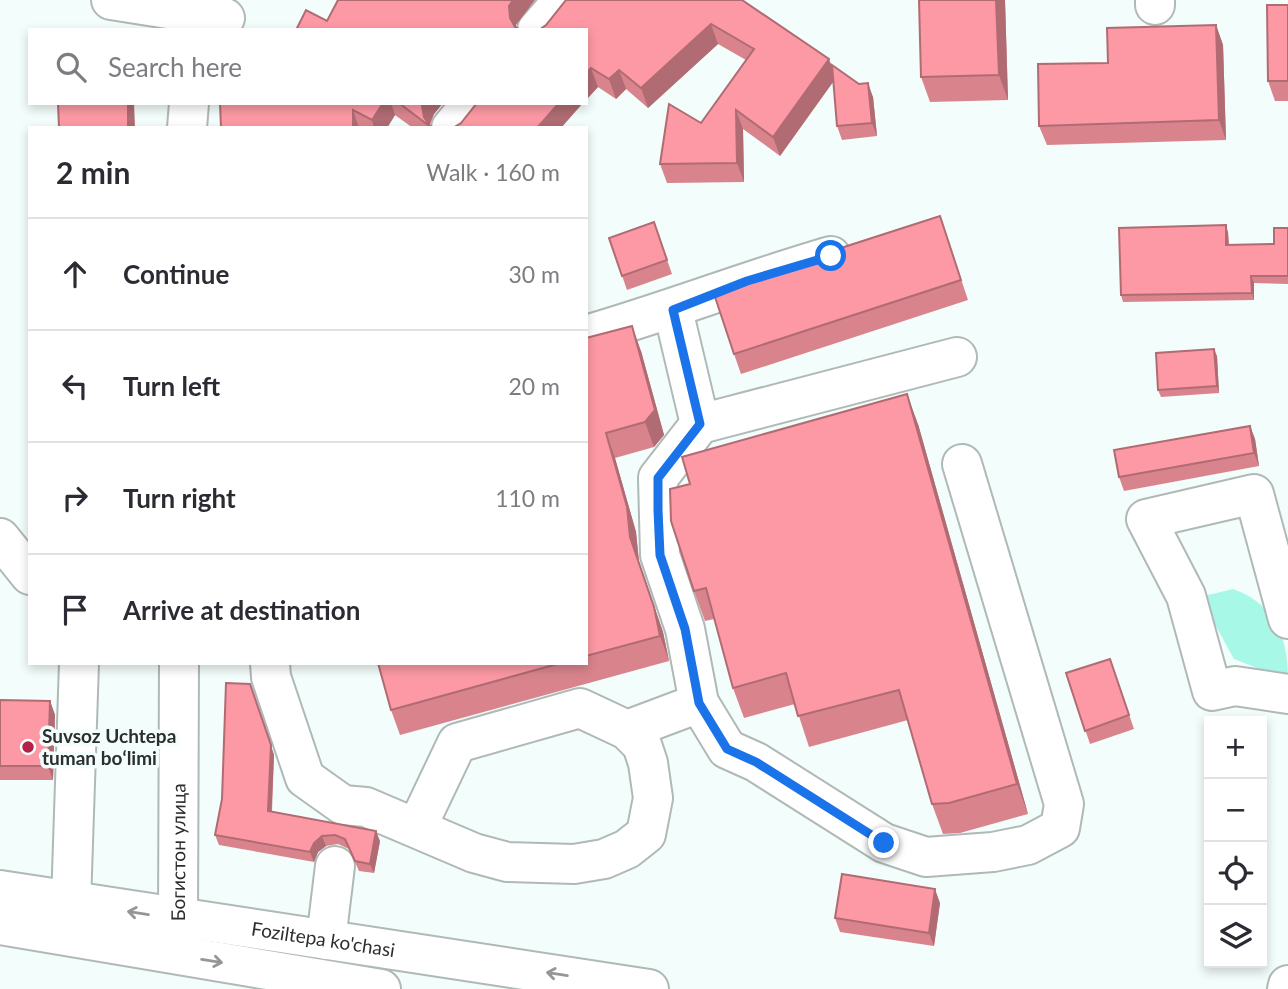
<!DOCTYPE html>
<meta charset="utf-8">
<style>
:root{--surface:#fff;--page:#f7f7f7;--text:#2b2b33;--muted:#7c7c81;--line:#e1e1e2}
body{margin:0;font-family:Lato,sans-serif;background:var(--page);color:var(--text)}
.controls{position:absolute;right:21px;bottom:21px;display:grid;overflow:hidden;border-radius:0px;box-shadow:0 4px 10px #0003}
.controls button{width:63px;height:63px;display:grid;place-items:center;padding:0;border:0;border-bottom:2px solid var(--line);background:var(--surface);color:var(--text);font:35px sans-serif}
.stop{position:absolute;width:21px;height:21px;margin:-16px;border:5px solid #1a73e8;border-radius:50%;background:#fff}
.stop.end{background:#1a73e8;border-color:#fff;box-shadow:0 2px 7px #0008}
.list{margin:0;padding:0;list-style:none}
h2{display:flex;justify-content:space-between;align-items:center;height:91px;margin:0;padding:0 28px;font-size:30px}
h2 small{font-size:23px;font-weight:400;color:var(--muted)}
.list li{display:grid;grid-template-columns:46px 1fr auto;gap:21px;align-items:center;box-sizing:border-box;height:112px;padding:0 28px;border-top:2px solid var(--line)}
.list b{display:block;font-size:26px;white-space:nowrap}
.list em{font-size:23px;font-style:normal;color:var(--muted)}
.icon{flex:none;width:38px;height:38px;fill:none;stroke:currentColor;stroke-width:2;stroke-linecap:round;stroke-linejoin:round}
.map{position:relative;flex:none;width:1288px;height:989px;overflow:hidden}
.search{position:absolute;background:var(--surface);box-shadow:0 4px 10px #0003;left:28px;top:28px;width:560px;height:77px;display:flex;align-items:center;gap:18px;box-sizing:border-box;padding:0 24px;border-radius:0px;color:var(--muted);font-size:26px}
.panel{position:absolute;background:var(--surface);box-shadow:0 4px 10px #0003;left:28px;top:126px;width:560px;height:539px;border-radius:0px}
.map>svg:first-child{display:block}
.green{fill:#a8f8e7}
.lines{fill:none;stroke-linecap:round;stroke-linejoin:round}
.minor-casing{stroke:#afb9b6;stroke-width:42}
.major-casing{stroke:#afb9b6;stroke-width:42}
.minor{stroke:#fff;stroke-width:38}
.major{stroke:#fff;stroke-width:38}
.wall{fill:#d9848d}
.shaded-wall{fill:#b06b73}
.building{fill:#fc99a4;stroke:#b06b73;stroke-width:2}
.oneway{stroke:#959696}
.route{stroke:#1a73e8;stroke-width:9}
.poi-dot{fill:#b42247;stroke:#f3fdfb;stroke-width:2.5}
.labels{text-anchor:middle;stroke-width:7;stroke-linejoin:round;paint-order:stroke}
.poi-label{font-size:19px;font-weight:bold;fill:#2b2e2d;stroke:#f3fdfb;text-anchor:start}
.street-label{font-size:19px;fill:#2b2e2d;stroke:#f3fdfb}
</style>
<div class="map">
<svg width="1288" height="989" viewBox="0 0 1288 989">
<rect width="100%" height="100%" fill="#f3fdfb"/>
<path class="green" d="M1233,589c42,15 55,48 55,91l-54,-21 -34,-62z"/>
<g class="lines">
<defs>
<g id="minor">
<path d="M111,0l114,18"/>
<path d="M1155,0v5"/>
<path d="M537,30l26,-30"/>
<path d="M187,128l2,-25"/>
<path d="M451,128l21,-25"/>
<path d="M673,310l27,114 -42,54 2,77 25,74 14,74 28,46 29,13 128,81 42,14 67,-5 35,-7 32,-17 4,-24 -102,-340"/>
<path d="M586,335c83,-24 162,-55 245,-79"/>
<path d="M700,424l257,-67"/>
<path d="M0,538l30,37"/>
<path d="M1288,619l-34,-125 -108,25 40,77 26,95 23,-5 53,8"/>
<path d="M270,663l1,14 34,101 38,27 23,2 108,46 33,9 67,2 30,-5 23,-10 19,-15 7,-36 -5,-35 -6,-18 -15,-15 -47,-22 -123,35 -40,84"/>
<path d="M627,730l72,-27"/>
<path d="M71,903l8,-240"/>
<path d="M326,940l9,-74"/>
<path id="s1" d="M174,948l4,-29 1,-256"/>
<path d="M1287,989l1,-4"/>
</g>
<g id="major">
<path id="s2" d="M0,890l649,99"/>
<path d="M0,925l381,64"/>
</g>
</defs>
<use href="#minor" class="minor-casing"/>
<use href="#major" class="major-casing"/>
<use href="#minor" class="minor"/>
<use href="#major" class="major"/>
</g>
<g class="wall">
<path d="M743,0l89,68 41,29 4,39 -35,4 -5,-14 -4,-45 -53,75 -37,-27 1,53 -77,1 -7,-19 41,-41 45,-63 -28,-16 -70,64 -22,-19 -10,10 -18,-12 -12,13v-70z"/>
<path d="M1005,0l3,100 -78,2 -9,-25z"/>
<path d="M1288,5v96h-13l-7,-20z"/>
<path d="M1216,25l7,20 3,95 -179,5 -8,-19 69,-63z"/>
<path d="M220,103h223l-9,11 -4,11 5,3h-22l-18,-13 -8,13h-166z"/>
<path d="M940,216l28,84 -227,74 -7,-20 96,-97z"/>
<path d="M654,222l18,52 -45,16 -18,-52z"/>
<path d="M1288,228v56l-34,-1v17l-131,2 -2,-7 107,-63 1,13 45,-1z"/>
<path d="M586,338l55,13 23,84 -10,12 -39,11 21,74 3,30 24,70 6,29 -269,74 -9,-25 -13,-47h208z"/>
<path d="M1217,356l2,37 -58,4 -3,-7z"/>
<path d="M918,424l110,390 -68,19 -17,1 -11,-30 -24,-84 -99,27 -14,-43 -51,14 -11,-30 -19,-69 -9,2 -11,-30z"/>
<path d="M1250,426l5,13 4,27 -135,25 -5,-14z"/>
<path d="M1110,659l24,70 -44,15 -24,-71z"/>
<path d="M254,694l20,61 -2,57 108,29 -6,32 -15,-2 -10,-22 -11,-5 -12,2 -8,6 -4,10 -95,-17 -4,-10z"/>
<path d="M0,700l50,1 5,14 -2,65h-53z"/>
<path d="M940,903l-6,43 -94,-14 -5,-14z"/>
</g>
<g class="shaded-wall">
<path d="M513,0h22l-19,25v5l-6,-12 -1,-12z"/>
<path d="M996,0h9l3,100 -9,-25z"/>
<path d="M711,24l7,20 -70,64 -7,-20z"/>
<path d="M1216,25l7,20 3,95 -7,-20z"/>
<path d="M829,59l7,19 -56,78 -7,-19z"/>
<path d="M591,68l7,19 -12,13v-27z"/>
<path d="M619,70l7,19 -10,10 -7,-20z"/>
<path d="M868,83l5,14 4,39 -5,-13z"/>
<path d="M128,103h6l1,25h-7z"/>
<path d="M383,103h8l4,12 -8,13h-13l-2,-8z"/>
<path d="M423,103h20l-9,11 -5,11 -5,-8 -2,-11z"/>
<path d="M559,103h24l-22,25h-24z"/>
<path d="M353,110l6,18h-6z"/>
<path d="M736,110l7,19 1,53 -7,-19z"/>
<path d="M1226,225l2,7 1,20 -3,-7z"/>
<path d="M1251,276l3,7v17l-2,-7z"/>
<path d="M632,326l9,25 23,84 -10,12 -9,-25z"/>
<path d="M1214,349l3,7 2,37 -2,-7z"/>
<path d="M907,394l11,30 110,390 -11,-30z"/>
<path d="M1250,426l5,13 4,27 -5,-13z"/>
<path d="M606,433l9,25 21,74 3,30 24,70 6,29 -9,-25 -30,-99z"/>
<path d="M250,684l24,71 -3,66 -3,-10z"/>
<path d="M50,701l5,14 -2,65 -5,-14z"/>
<path d="M376,831l4,10 -6,32 -4,-9z"/>
<path d="M322,836l4,10 -8,6 -4,10 -4,-10 4,-9z"/>
<path d="M935,889l5,14 -6,43 -5,-13z"/>
</g>
<g class="building">
<path d="M338,0h175l-4,6 1,12 5,9 6,3h-225l10,-20 21,11z"/>
<path d="M566,0h176l87,59 -56,78 -37,-27 1,53 -77,1 9,-60 32,19 53,-74 -43,-25 -70,64 -22,-18 -10,9 -18,-11 -5,5v-43h-47l7,-5z"/>
<path d="M919,0h77l3,75 -78,2z"/>
<path d="M1267,5h21v76h-20z"/>
<path d="M1216,25l3,95 -180,6 -1,-62 70,-1 -1,-35z"/>
<path d="M832,65l27,19 9,-1 4,40 -35,3z"/>
<path d="M58,103h70v25h-69z"/>
<path d="M220,103h163l-11,17 -19,-10v18h-132z"/>
<path d="M399,103h24l-1,3 2,11 6,9 5,2h-3z"/>
<path d="M477,103h82l-22,25h-84l8,-5z"/>
<path d="M940,216l21,64 -227,74 -20,-60 116,-37 11,-9z"/>
<path d="M654,222l13,38 -45,16 -13,-38z"/>
<path d="M1226,225v20l48,-1v-16h14v48h-37l1,17 -131,2 -2,-67z"/>
<path d="M632,326l23,84 -10,12 -39,11 21,74 3,30 24,70 6,29 -74,20v-318z"/>
<path d="M1214,349l3,37 -59,4 -2,-37z"/>
<path d="M907,394l110,390 -68,19 -17,1 -33,-114 -101,26 -12,-43 -53,15 -27,-100 -12,3 -23,-70 -1,-32 20,-5 -8,-27z"/>
<path d="M1250,426l4,27 -135,24 -5,-27z"/>
<path d="M1110,659l19,56 -44,16 -19,-58z"/>
<path d="M378,663h183l-170,47z"/>
<path d="M226,683l24,1 21,61 -3,66 108,20 -6,33 -15,-3 -10,-22 -10,-4 -13,1 -8,7 -4,9 -95,-17 7,-36z"/>
<path d="M0,700l50,1 -2,65h-48z"/>
<path d="M842,874l93,15 -6,44 -94,-15z"/>
</g>
<defs><path id="oneway-shaft" d="M-6 0H5M1.5-3L5.5 0L1.5 3" fill="none" stroke-width="1.6" stroke-linecap="round" stroke-linejoin="round" transform="scale(1.75)"/></defs>
<g class="oneway">
<use href="#oneway-shaft" transform="translate(138 913) rotate(-171)"/>
<use href="#oneway-shaft" transform="translate(212 961) rotate(9)"/>
<use href="#oneway-shaft" transform="translate(557 974) rotate(-171)"/>
</g>
<g class="lines">
<path class="route" d="M831,256l-84,25 -74,29 27,114 -42,54v32l2,45 25,74 14,74 28,46 29,13 128,81"/>
</g>
<circle class="poi-dot" cx="28" cy="747" r="7"/>
<g class="labels">
<g class="poi-label">
<text x="42" y="743">Suvsoz Uchtepa<tspan x="42" dy="22">tuman boʻlimi</tspan></text>
</g>
<g class="street-label">
<text dy="7" stroke="none"><textPath href="#s1" startOffset="96">Богистон улица</textPath></text>
<text dy="7" stroke="none"><textPath href="#s2" startOffset="327">Foziltepa ko'chasi</textPath></text>
</g>
</g>
</svg>
<div class="controls">
<button>+</button>
<button>−</button>
<button><svg class="icon" aria-label="locate" viewBox="0 0 24 24"><circle cx="12" cy="12" r="6"/><path d="M12 2v4M12 18v4M2 12h4M18 12h4"/></svg></button>
<button><svg class="icon" aria-label="layers" viewBox="0 0 24 24"><path d="M12 4l9 5-9 5-9-5zM3 14l9 5 9-5"/></svg></button>
</div>
<div class="stop" style="left:831px;top:256px"></div>
<div class="stop end" style="left:884px;top:843px"></div>
<div class="search"><svg class="icon" aria-label="search" viewBox="0 0 24 24"><circle cx="10" cy="10" r="6"/><path d="M15 15l6 6"/></svg>Search here</div>
<section class="panel">
<h2>2 min<small>Walk · 160 m</small></h2>
<ul class="list">
<li><svg class="icon" aria-label="ahead" viewBox="0 0 24 24"><path d="M12 20V5M6 11l6-6 6 6"/></svg><div><b>Continue</b></div><em>30 m</em></li>
<li><svg class="icon" aria-label="left" viewBox="0 0 24 24"><path d="M17 20v-9H6M10 6l-5 5 5 5"/></svg><div><b>Turn left</b></div><em>20 m</em></li>
<li><svg class="icon" aria-label="right" viewBox="0 0 24 24"><path d="M7 20v-9h11M14 6l5 5-5 5"/></svg><div><b>Turn right</b></div><em>110 m</em></li>
<li><svg class="icon" aria-label="arrive" viewBox="0 0 24 24"><path d="M6 21V4h12l-3 4 3 4H6"/></svg><div><b>Arrive at destination</b></div></li>
</ul>
</section>
</div>
